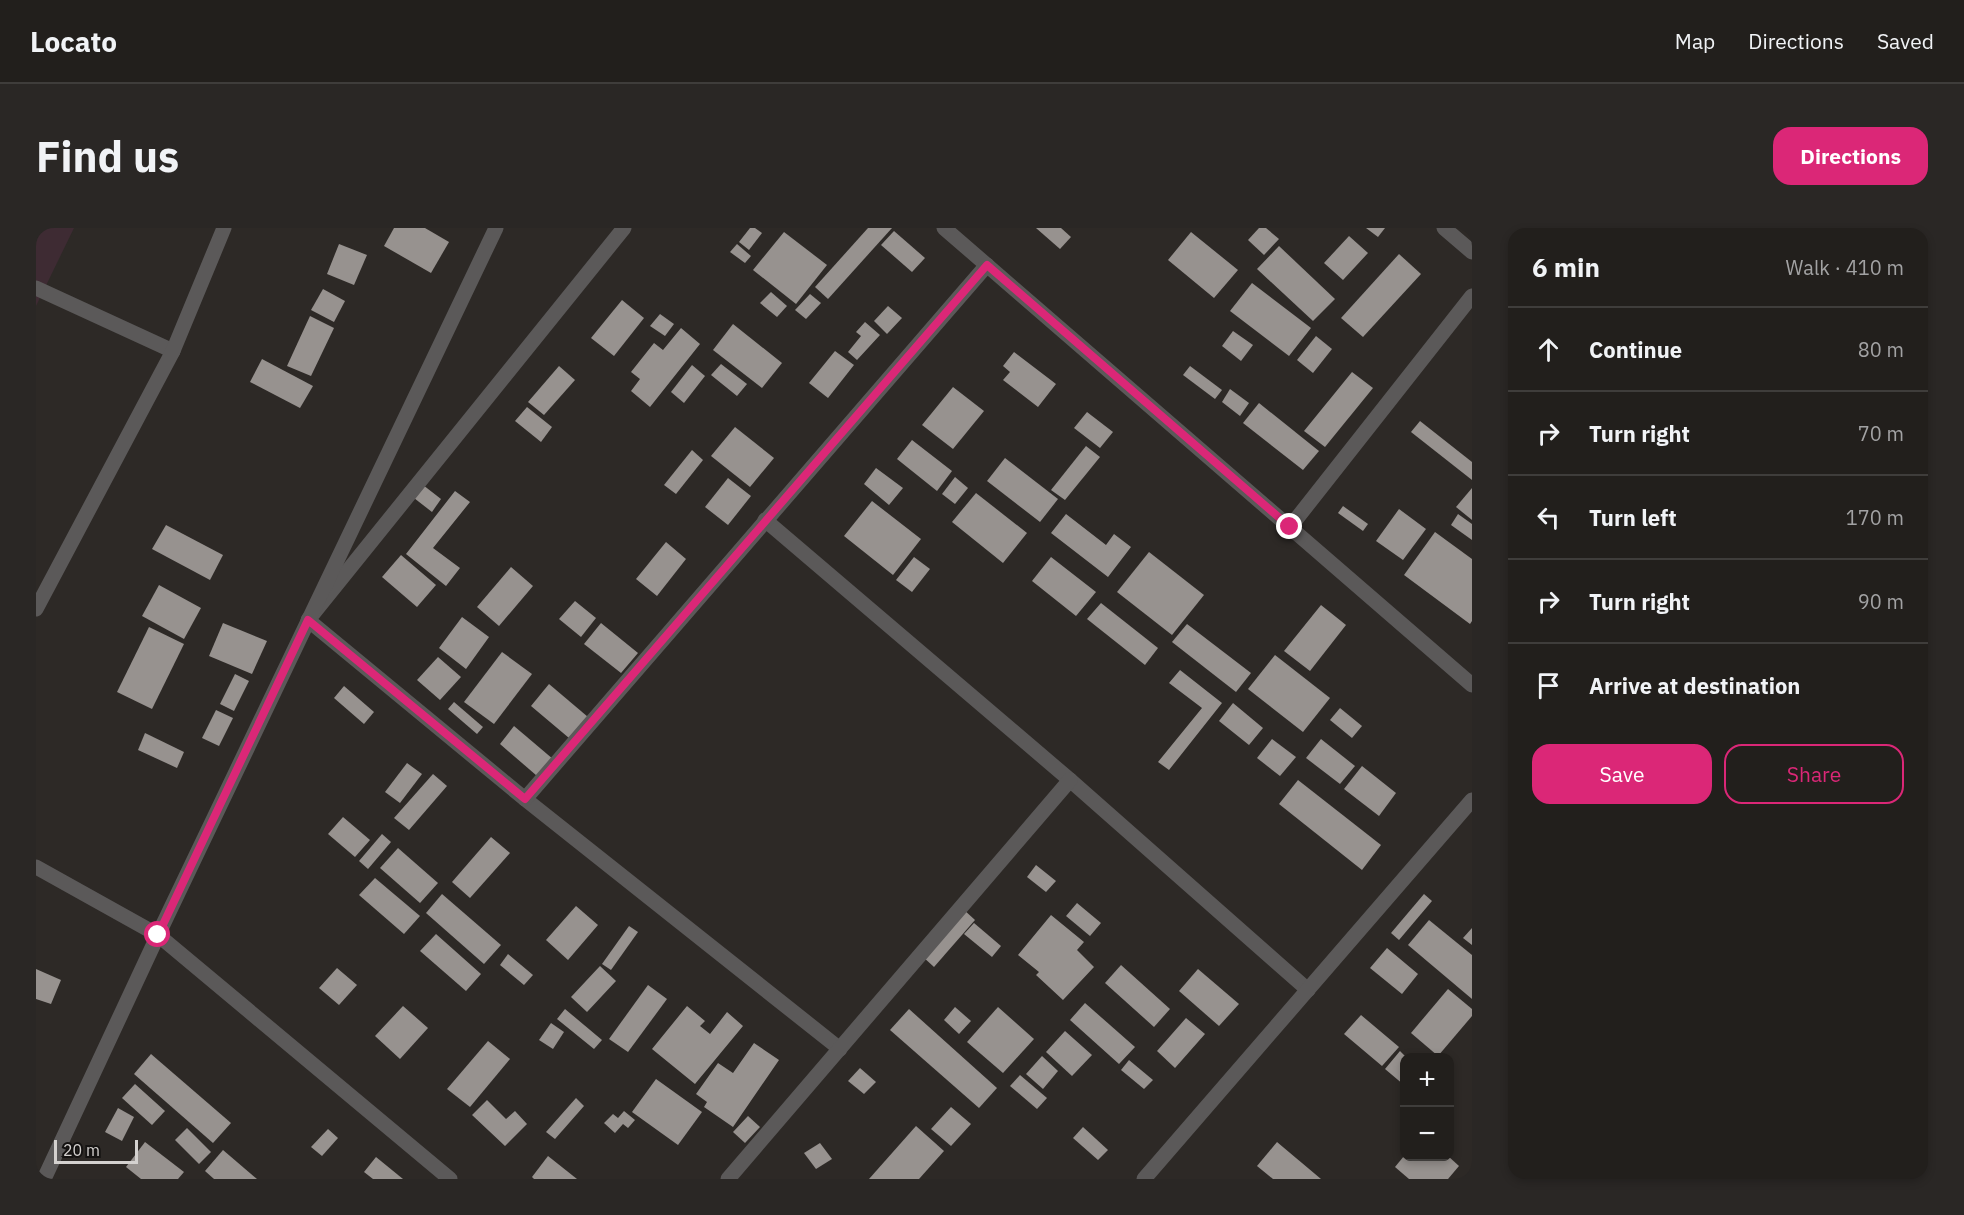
<!DOCTYPE html>
<meta charset="utf-8">
<style>
:root{--surface:#221f1c;--page:#2a2725;--text:#f1f3f6;--muted:#a2a2a3;--line:#3f3d3b;--accent:#db2777}
body{margin:0;font-family:"IBM Plex Sans",sans-serif;background:var(--page);color:var(--text)}
.controls{position:absolute;right:18px;bottom:18px;display:grid;overflow:hidden;border-radius:12px;box-shadow:0 3px 9px #0003}
.controls button{width:54px;height:54px;display:grid;place-items:center;padding:0;border:0;border-bottom:2px solid var(--line);background:var(--surface);color:var(--text);font:30px sans-serif}
.scale{position:absolute;left:18px;bottom:15px;width:84px;box-sizing:border-box;padding-left:6px;border:3px solid #d4d1cf;border-top:0;font-size:16px;line-height:21px;white-space:nowrap;color:#d4d1cf;-webkit-text-stroke:4px #141211;paint-order:stroke}
.stop{position:absolute;width:18px;height:18px;margin:-14px;border:4px solid #db2777;border-radius:50%;background:#fff}
.stop.end{background:#db2777;border-color:#fff;box-shadow:0 2px 6px #0008}
.list{margin:0;padding:0;list-style:none}
h2{display:flex;justify-content:space-between;align-items:center;height:78px;margin:0;padding:0 24px;font-size:26px}
h2 small{font-size:20px;font-weight:400;color:var(--muted)}
.list li{display:grid;grid-template-columns:39px 1fr auto;gap:18px;align-items:center;box-sizing:border-box;height:84px;padding:0 24px;border-top:2px solid var(--line)}
.list b{display:block;font-size:22px;white-space:nowrap}
.list em{font-size:20px;font-style:normal;color:var(--muted)}
.actions{display:flex;gap:12px;padding:18px 24px}
.actions a{flex:1;padding:14px 0;border:2px solid var(--accent);border-radius:18px;text-align:center;font-size:21px;color:var(--accent)}
.actions .main{background:var(--accent);color:#fff}
.icon{flex:none;width:33px;height:33px;fill:none;stroke:currentColor;stroke-width:2;stroke-linecap:round;stroke-linejoin:round}
.map{position:relative;flex:none;width:1436px;height:951px;overflow:hidden;border-radius:18px}
header{display:flex;align-items:center;gap:36px;box-sizing:border-box;height:84px;padding:0 30px;background:var(--surface);border-bottom:2px solid var(--line)}
header strong{font-size:28px}
nav{display:flex;gap:33px;margin-inline-start:auto;font-size:21px}
.intro{display:flex;align-items:center;justify-content:space-between;box-sizing:border-box;height:144px;padding:0 36px}
h1{margin:0;font-size:42px}
.button{padding:15px 27px;border-radius:18px;background:var(--accent);color:#fff;font-size:21px;font-weight:700}
main{display:flex;gap:36px;padding:0 36px}
aside{flex:1;background:var(--surface);border-radius:18px;box-shadow:0 3px 9px #0003}
.map>svg:first-child{display:block}
.commercial{fill:#3e2b33}
.building{fill:#97928f}
.lines{fill:none;stroke-linecap:round;stroke-linejoin:round}
.minor{stroke:#5b5959;stroke-width:15}
.tertiary{stroke:#5b5959;stroke-width:15}
.route{stroke:#db2777;stroke-width:8}
</style>
<header>
<strong>Locato</strong>
<nav><a>Map</a><a>Directions</a><a>Saved</a></nav>
</header>
<div class="intro"><h1>Find us</h1><a class="button">Directions</a></div>
<main>
<div class="map">
<svg width="1436" height="951" viewBox="0 0 1436 951">
<rect width="100%" height="100%" fill="#2d2926"/>
<path class="commercial" d="M0,0h38l-38,78z"/>
<g class="building">
<path d="M358,0h31l24,14 -18,31 -47,-27z"/>
<path d="M714,0h5l7,5 -13,17 -10,-8z"/>
<path d="M832,0h24l-64,71 -13,-12z"/>
<path d="M1000,0h25l10,9 -11,12z"/>
<path d="M1223,0h7l13,11 -15,16 -16,-15z"/>
<path d="M1330,0h19l-7,9z"/>
<path d="M858,3l31,27 -13,14 -31,-27z"/>
<path d="M748,4l43,33 -31,39 -43,-34z"/>
<path d="M1155,4l47,38 -24,28 -46,-38z"/>
<path d="M1313,8l19,17 -25,27 -19,-17z"/>
<path d="M303,16l28,11 -13,30 -27,-11z"/>
<path d="M701,16l14,12 -6,7 -15,-11z"/>
<path d="M1243,18l56,53 -22,22 -56,-52z"/>
<path d="M1363,26l22,20 -58,63 -22,-19z"/>
<path d="M1216,55l59,45 -22,28 -59,-45z"/>
<path d="M287,61l22,12 -11,21 -23,-12z"/>
<path d="M735,64l16,14 -10,11 -17,-14z"/>
<path d="M774,66l11,9 -15,16 -11,-9z"/>
<path d="M586,72l22,18 -30,38 -23,-18z"/>
<path d="M852,78l14,12 -15,16 -13,-13z"/>
<path d="M624,86l14,10 -9,12 -15,-10z"/>
<path d="M274,88l24,12 -23,48 -24,-10z"/>
<path d="M829,94l15,13 -23,25 -9,-8 13,-16 -5,-4z"/>
<path d="M697,96l49,39 -20,25 -49,-38z"/>
<path d="M645,100l19,16 -50,63 -19,-16 9,-12 -9,-7 23,-29 9,7z"/>
<path d="M1197,103l20,14 -12,16 -19,-15z"/>
<path d="M1280,108l16,13 -19,24 -16,-13z"/>
<path d="M799,123l19,14 -26,33 -19,-15z"/>
<path d="M978,124l42,32 -18,23 -35,-27 7,-8 -7,-6z"/>
<path d="M226,131l51,27 -13,22 -50,-26z"/>
<path d="M685,136l26,20 -10,12 -26,-21z"/>
<path d="M656,137l13,11 -21,27 -13,-11z"/>
<path d="M523,138l16,14 -31,35 -16,-13z"/>
<path d="M1154,138l32,24 -7,9 -32,-24z"/>
<path d="M1316,144l21,16 -48,59 -21,-16z"/>
<path d="M917,159l31,24 -31,38 -31,-24z"/>
<path d="M1194,161l19,14 -9,13 -18,-14z"/>
<path d="M1223,175l60,48 -16,19 -60,-47z"/>
<path d="M491,179l25,20 -11,15 -26,-21z"/>
<path d="M1051,184l26,20 -13,16 -26,-20z"/>
<path d="M1384,193l52,41v18l-61,-48z"/>
<path d="M699,199l39,31 -24,29 -39,-31z"/>
<path d="M876,212l40,31 -15,20 -40,-32z"/>
<path d="M1050,218l14,11 -35,43 -14,-10z"/>
<path d="M656,222l11,10 -27,34 -12,-9z"/>
<path d="M969,230l53,41 -18,23 -53,-41z"/>
<path d="M840,240l27,20 -14,17 -25,-21z"/>
<path d="M919,249l13,11 -13,16 -13,-10z"/>
<path d="M692,250l23,18 -23,29 -23,-18z"/>
<path d="M387,257l18,14 -9,13 -18,-14z"/>
<path d="M1436,260v32l-16,-13z"/>
<path d="M419,263l15,11 -37,46 27,20 -14,18 -40,-32z"/>
<path d="M940,265l51,40 -24,30 -51,-41z"/>
<path d="M836,273l49,38 -28,36 -49,-39z"/>
<path d="M1307,278l25,18 -5,7 -25,-18z"/>
<path d="M1363,281l27,20 -23,31 -27,-19z"/>
<path d="M1030,286l40,31 8,-11 17,13 -23,30 -57,-44z"/>
<path d="M1422,286l14,10v16l-21,-15z"/>
<path d="M130,297l57,30 -13,25 -58,-31z"/>
<path d="M1399,304l37,27v62l-2,3 -66,-49z"/>
<path d="M630,314l20,17 -29,37 -21,-17z"/>
<path d="M1113,324l55,43 -32,40 -55,-43z"/>
<path d="M365,327l35,30 -19,22 -35,-30z"/>
<path d="M878,329l16,12 -18,23 -16,-12z"/>
<path d="M1015,329l45,35 -20,24 -44,-35z"/>
<path d="M475,339l22,19 -34,40 -22,-19z"/>
<path d="M123,357l42,23 -17,31 -42,-23z"/>
<path d="M539,373l21,17 -15,19 -22,-18z"/>
<path d="M1065,375l57,45 -13,17 -58,-46z"/>
<path d="M1285,377l25,20 -36,46 -26,-20z"/>
<path d="M426,389l27,20 -23,32 -27,-21z"/>
<path d="M187,395l44,18 -15,33 -43,-18z"/>
<path d="M565,395l37,30 -17,20 -37,-29z"/>
<path d="M1151,396l64,49 -15,19 -64,-50z"/>
<path d="M113,399l35,17 -32,65 -35,-17z"/>
<path d="M466,424l30,22 -38,50 -30,-22z"/>
<path d="M1239,427l55,43 -27,34 -55,-43z"/>
<path d="M402,429l23,20 -21,23 -23,-20z"/>
<path d="M1144,442l42,33 -53,67 -11,-8 44,-54 -33,-25z"/>
<path d="M199,446l14,7 -15,30 -14,-7z"/>
<path d="M513,456l39,33 -19,21 -38,-32z"/>
<path d="M308,458l30,26 -10,12 -30,-26z"/>
<path d="M418,474l29,25 -6,7 -29,-25z"/>
<path d="M1197,475l30,25 -14,17 -30,-24z"/>
<path d="M1304,480l22,18 -10,12 -22,-18z"/>
<path d="M180,482l17,8 -14,28 -17,-8z"/>
<path d="M478,498l46,39 -16,17 -44,-38z"/>
<path d="M109,505l39,19 -7,16 -39,-18z"/>
<path d="M1236,511l24,18 -16,19 -23,-18z"/>
<path d="M1285,511l34,27 -15,18 -34,-26z"/>
<path d="M371,535l15,11 -22,29 -15,-11z"/>
<path d="M1326,538l34,27 -17,23 -35,-27z"/>
<path d="M397,546l14,12 -38,44 -15,-12z"/>
<path d="M1262,552l83,65 -19,25 -83,-66z"/>
<path d="M307,589l27,23 -15,17 -27,-23z"/>
<path d="M346,606l9,8 -23,27 -9,-8z"/>
<path d="M455,609l19,16 -40,45 -18,-16z"/>
<path d="M362,620l40,35 -18,20 -40,-35z"/>
<path d="M1000,637l20,16 -10,11 -19,-15z"/>
<path d="M339,650l45,38 -16,18 -45,-39z"/>
<path d="M406,666l59,51 -17,19 -58,-51z"/>
<path d="M1388,666l8,7 -33,39 -8,-7z"/>
<path d="M1041,675l24,20 -11,13 -24,-20z"/>
<path d="M540,678l22,19 -30,35 -22,-20z"/>
<path d="M927,681l12,11 -41,47 -12,-11z"/>
<path d="M1015,687l33,27 -7,8 17,17 -31,33 -27,-25 3,-3 -21,-17z"/>
<path d="M1393,692l43,35v44l-64,-54z"/>
<path d="M938,695l27,23 -9,11 -28,-23z"/>
<path d="M593,698l9,6 -27,38 -9,-6z"/>
<path d="M1436,700v17l-9,-7z"/>
<path d="M400,706l45,40 -15,17 -46,-40z"/>
<path d="M1351,720l31,26 -16,20 -32,-26z"/>
<path d="M472,726l25,21 -9,10 -24,-20z"/>
<path d="M1085,737l49,44 -16,18 -49,-44z"/>
<path d="M564,738l16,15 -29,31 -16,-15z"/>
<path d="M301,740l20,17 -18,20 -20,-17z"/>
<path d="M0,741l25,11 -10,24 -15,-5z"/>
<path d="M1162,741l41,35 -20,22 -40,-35z"/>
<path d="M612,757l19,14 -39,53 -19,-13z"/>
<path d="M1412,761l24,20v7l-34,40 -27,-23z"/>
<path d="M1049,775l50,44 -16,17 -49,-44z"/>
<path d="M367,778l25,22 -28,31 -25,-23z"/>
<path d="M651,778l18,15 -5,5 10,8 17,-22 16,14 -48,58 -43,-35z"/>
<path d="M919,779l16,14 -12,13 -15,-14z"/>
<path d="M962,779l36,32 -31,34 -36,-31z"/>
<path d="M529,781l37,31 -8,9 -37,-30z"/>
<path d="M873,781l88,79 -18,20 -89,-78z"/>
<path d="M1325,787l38,32 -17,19 -38,-32z"/>
<path d="M1150,790l19,16 -30,34 -18,-17z"/>
<path d="M515,795l13,9 -11,17 -14,-9z"/>
<path d="M1029,803l27,24 -20,21 -26,-24z"/>
<path d="M452,813l22,18 -40,48 -23,-18z"/>
<path d="M718,815l25,17 -46,67 -29,-20 3,-5 -11,-8 22,-31 15,10z"/>
<path d="M1364,823l7,7h-3v27l-19,-16z"/>
<path d="M115,826l80,69 -18,20 -79,-69z"/>
<path d="M1006,828l16,15 -15,18 -17,-15z"/>
<path d="M1093,832l24,20 -9,9 -23,-19z"/>
<path d="M824,840l16,14 -12,12 -16,-13z"/>
<path d="M984,847l27,23 -10,11 -27,-23z"/>
<path d="M620,851l46,33 -24,33 -46,-33z"/>
<path d="M99,856l30,27 -13,14 -30,-27z"/>
<path d="M540,870l8,8 -29,33 -9,-7z"/>
<path d="M451,872l19,19 9,-8 12,13 -22,22 -33,-31z"/>
<path d="M915,879l20,17 -20,22 -20,-17z"/>
<path d="M82,880l16,9 -12,24 -17,-9z"/>
<path d="M588,883l11,9 -7,8 -5,-4 -8,9 -11,-10 9,-9 5,4z"/>
<path d="M712,888l12,11 -15,16 -12,-11z"/>
<path d="M880,898l28,25 -25,28h-50z"/>
<path d="M1047,899l25,23 -10,10 -25,-22z"/>
<path d="M151,900l24,24 -12,12 -24,-24z"/>
<path d="M292,901l10,9 -16,18 -11,-9z"/>
<path d="M109,914l39,30 -6,7h-37l-15,-12z"/>
<path d="M1241,914l44,37h-48l-16,-13z"/>
<path d="M784,915l12,16 -16,10 -12,-16z"/>
<path d="M187,922l34,29h-43l-9,-8z"/>
<path d="M512,928l29,23h-43l-2,-2z"/>
<path d="M1368,928h44l11,10 -11,13h-39l-14,-12z"/>
<path d="M340,929l27,22h-30l-9,-7z"/>
</g>
<g class="lines">
<g class="minor">
<path d="M588,0l-316,392 217,179 315,250"/>
<path d="M908,0l528,457"/>
<path d="M1408,0l28,24"/>
<path d="M0,60l137,63"/>
<path d="M729,292l305,260 238,210"/>
<path d="M1254,299l182,-231"/>
<path d="M489,571l462,-534"/>
<path d="M0,639l122,68 292,244"/>
<path d="M8,951l114,-244 338,-707"/>
<path d="M692,951l342,-399"/>
<path d="M1108,951l328,-379"/>
</g>
<path class="tertiary" d="M0,381l137,-258 51,-123"/>
</g>
<g class="lines">
<path class="route" d="M122,707l150,-315 217,179 462,-534 303,262"/>
</g>
</svg>
<div class="controls">
<button>+</button>
<button>−</button>
</div>
<div class="scale">20 m</div>
<div class="stop" style="left:122px;top:707px"></div>
<div class="stop end" style="left:1254px;top:299px"></div>
</div>
<aside>
<h2>6 min<small>Walk · 410 m</small></h2>
<ul class="list">
<li><svg class="icon" aria-label="ahead" viewBox="0 0 24 24"><path d="M12 20V5M6 11l6-6 6 6"/></svg><div><b>Continue</b></div><em>80 m</em></li>
<li><svg class="icon" aria-label="right" viewBox="0 0 24 24"><path d="M7 20v-9h11M14 6l5 5-5 5"/></svg><div><b>Turn right</b></div><em>70 m</em></li>
<li><svg class="icon" aria-label="left" viewBox="0 0 24 24"><path d="M17 20v-9H6M10 6l-5 5 5 5"/></svg><div><b>Turn left</b></div><em>170 m</em></li>
<li><svg class="icon" aria-label="right" viewBox="0 0 24 24"><path d="M7 20v-9h11M14 6l5 5-5 5"/></svg><div><b>Turn right</b></div><em>90 m</em></li>
<li><svg class="icon" aria-label="arrive" viewBox="0 0 24 24"><path d="M6 21V4h12l-3 4 3 4H6"/></svg><div><b>Arrive at destination</b></div></li>
</ul>
<div class="actions"><a class="main">Save</a><a>Share</a></div>
</aside>
</main>
